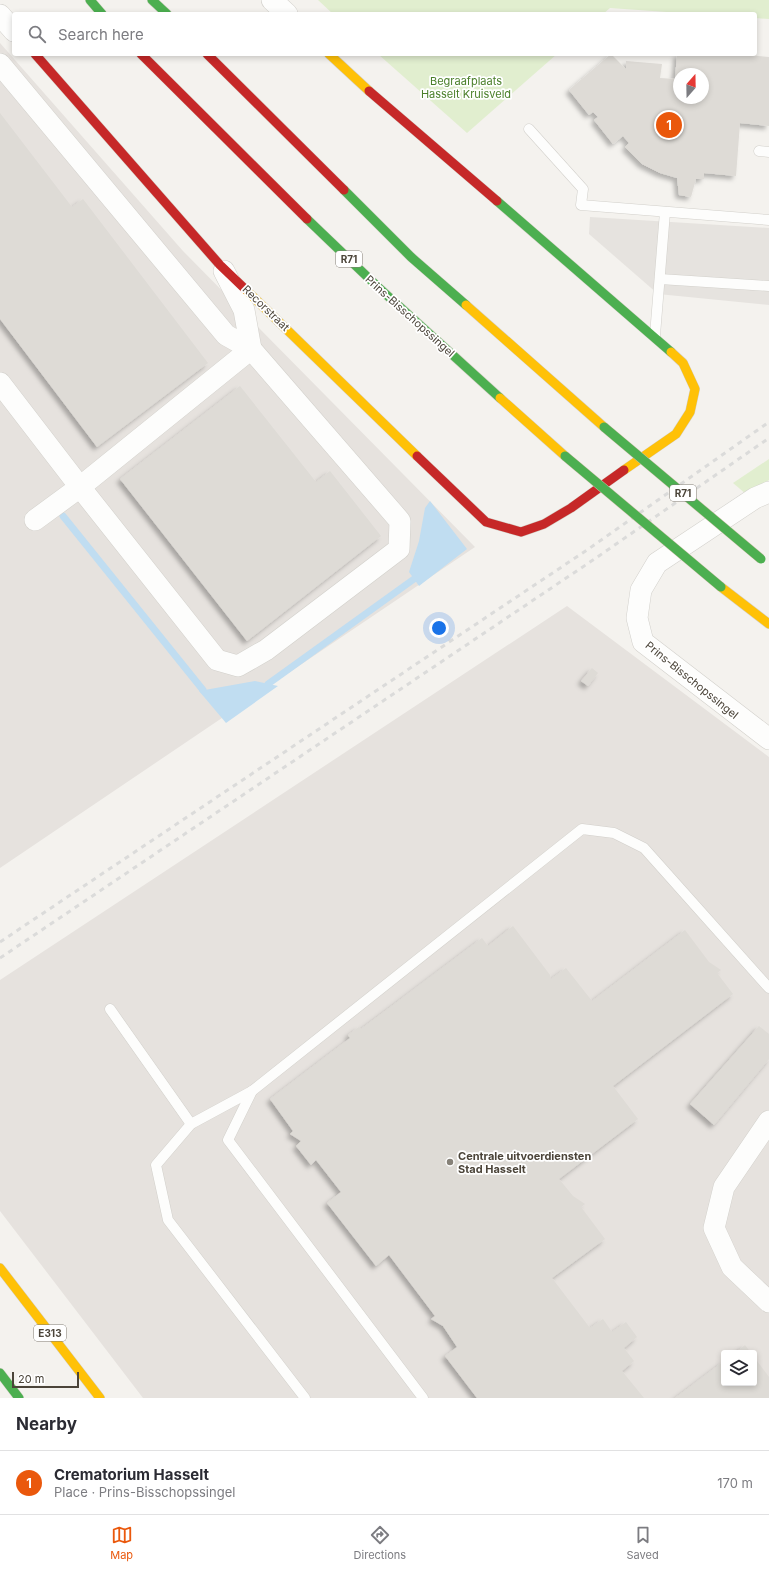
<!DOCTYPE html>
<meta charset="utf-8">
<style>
:root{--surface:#fff;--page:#f7f7f7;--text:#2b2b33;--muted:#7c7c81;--line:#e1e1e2;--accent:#ea580c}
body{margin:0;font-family:Inter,sans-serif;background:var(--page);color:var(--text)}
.controls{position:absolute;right:12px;bottom:12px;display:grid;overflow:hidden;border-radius:4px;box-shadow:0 2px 6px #0003}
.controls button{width:36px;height:36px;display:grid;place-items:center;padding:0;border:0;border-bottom:1px solid var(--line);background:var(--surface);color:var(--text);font:20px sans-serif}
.compass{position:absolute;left:673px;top:68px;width:36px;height:36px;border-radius:50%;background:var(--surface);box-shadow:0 2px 6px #0003;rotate:20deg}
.scale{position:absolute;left:12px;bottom:10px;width:67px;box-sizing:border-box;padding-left:4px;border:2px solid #4b4439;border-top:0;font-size:11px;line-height:14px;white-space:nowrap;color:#4b4439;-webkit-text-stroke:3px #fff;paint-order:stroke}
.you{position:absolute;left:439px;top:628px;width:14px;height:14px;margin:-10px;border:3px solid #fff;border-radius:50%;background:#1a73e8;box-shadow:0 0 0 6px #1a73e833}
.badge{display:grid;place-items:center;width:26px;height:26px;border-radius:50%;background:var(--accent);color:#fff;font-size:13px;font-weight:700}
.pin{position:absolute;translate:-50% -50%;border:2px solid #fff;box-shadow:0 1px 4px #0006}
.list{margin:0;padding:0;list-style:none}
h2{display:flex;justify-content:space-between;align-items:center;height:52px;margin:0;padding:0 16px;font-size:17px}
h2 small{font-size:13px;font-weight:400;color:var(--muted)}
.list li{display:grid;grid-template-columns:26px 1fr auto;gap:12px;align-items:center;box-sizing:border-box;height:64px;padding:0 16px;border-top:1px solid var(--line)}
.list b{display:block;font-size:15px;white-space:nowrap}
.list p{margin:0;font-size:13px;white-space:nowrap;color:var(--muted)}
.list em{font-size:13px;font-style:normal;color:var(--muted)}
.icon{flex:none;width:22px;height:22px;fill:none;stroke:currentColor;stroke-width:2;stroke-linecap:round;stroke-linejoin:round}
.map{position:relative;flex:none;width:769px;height:1398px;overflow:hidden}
.search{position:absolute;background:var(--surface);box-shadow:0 2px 6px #0003;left:12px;right:12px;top:12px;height:44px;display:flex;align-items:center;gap:10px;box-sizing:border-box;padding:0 14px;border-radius:4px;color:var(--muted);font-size:15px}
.sheet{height:116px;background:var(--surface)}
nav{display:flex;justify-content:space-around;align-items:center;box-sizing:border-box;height:56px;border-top:1px solid var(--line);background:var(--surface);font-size:11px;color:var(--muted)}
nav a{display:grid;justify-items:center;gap:2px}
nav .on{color:var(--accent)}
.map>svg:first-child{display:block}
.industrial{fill:#e6e2de;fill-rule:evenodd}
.green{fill:#e1eecf}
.parking{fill:#e6e3df}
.water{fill:#c0ddf1}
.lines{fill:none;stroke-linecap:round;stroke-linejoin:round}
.stream{stroke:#c0ddf1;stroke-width:7}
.building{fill:#dedbd6;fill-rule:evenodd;filter:url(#shadow)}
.lane-casing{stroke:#d2d0cb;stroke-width:11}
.street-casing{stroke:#d2d0cb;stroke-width:22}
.fast-casing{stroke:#d3cfc5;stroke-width:10}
.slow-casing{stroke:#d3cfc5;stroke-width:10}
.jam-casing{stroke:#d3cfc5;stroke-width:10}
.lane{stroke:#fdfdfc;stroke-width:10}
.street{stroke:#fdfdfc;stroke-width:21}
.fast{stroke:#4caf50;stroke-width:9}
.slow{stroke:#ffc107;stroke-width:9}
.jam{stroke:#c62828;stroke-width:9}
.rail{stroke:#dbdbda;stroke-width:3;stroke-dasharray:5 5;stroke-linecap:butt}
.fast-bridge-casing{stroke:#ccbfa9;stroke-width:10;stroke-linecap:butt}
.fast-bridge{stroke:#4caf50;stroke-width:9}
.poi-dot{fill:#868178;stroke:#fff;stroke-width:1.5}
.labels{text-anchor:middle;stroke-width:3.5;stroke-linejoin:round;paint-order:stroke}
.shield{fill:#fff;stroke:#817c74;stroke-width:1}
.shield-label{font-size:10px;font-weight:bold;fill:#4b4439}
.park-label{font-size:11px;fill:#4a7f2a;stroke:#fff}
.street-label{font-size:11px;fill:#4b4439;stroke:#fff}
.poi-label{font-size:11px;font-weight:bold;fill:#4b4439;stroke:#fff;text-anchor:start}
</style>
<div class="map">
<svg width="769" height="1398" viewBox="0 0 769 1398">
<defs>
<filter id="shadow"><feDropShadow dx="-3.5" dy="3.5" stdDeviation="2" flood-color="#0004"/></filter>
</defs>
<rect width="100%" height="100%" fill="#f4f2ee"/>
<g class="industrial">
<path d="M0,43l183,208 292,296 -475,321z"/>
<path d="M567,606l202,151v641h-626l-143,-187v-231zM724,1353h30v30h-30z"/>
</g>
<g class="green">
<path d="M318,0h451v19l-14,-1v-4h-60l-85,-6 -7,6h-270z"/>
<path d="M378,54h179l-90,79z"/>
<path d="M769,459v21l-23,14 -13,-11z"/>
</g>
<path class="parking" d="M590,217l179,11v77l-111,-11 -69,-60z"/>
<g class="water">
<path d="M430,501l37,48 -48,37 -10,-14 10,-31 6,-33z"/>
<path d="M255,681l23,5 -52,37 -27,-32z"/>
</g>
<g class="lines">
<g class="stream">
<path d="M63,516l140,174"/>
<path d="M268,684l146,-105"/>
</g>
</g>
<g class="building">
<path d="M611,54l15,15v-8l36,3 -2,14 15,1 2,-25h60l32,3v69l-29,-3 -4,53 -32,-3v6h-8l-5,18 -12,-2 -2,-17 -17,-5 -18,-9 -17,-17 4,-4 -6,-7 -10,8 -19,-24 4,-3 -5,-5 -4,3 -20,-25zM679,74h24v24h-24z"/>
<path d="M0,113l72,94 11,-8 125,164 -111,84 -97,-128z"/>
<path d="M240,386l76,96 14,-11 51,65 -134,105 -127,-162z"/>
<path d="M592,668l6,5 -10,13 -7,-5z"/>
<path d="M513,926l37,49 1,4 15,-11 26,33 93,-71 24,32 12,8 -4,3 16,21 -120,92 25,33 -79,60 14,17 12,8 -4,3 24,32 -53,39 38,50 13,-9 9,13 14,-10 11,15 -13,11 10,13 -12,10 22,27h-167l-32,-42 12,-9 -14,-21 -12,-7 4,-3 -46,-61 -13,11 -49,-63 14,-11 -25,-32 -5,5 -15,-19 5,-5 -11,-7 3,-3 -23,-32 80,-61 -2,-3 11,-8 2,2 121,-91 6,8z"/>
<path d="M759,1026l10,8v25l-55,66 -24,-21z"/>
<path d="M745,1345l6,8h-16z"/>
<path d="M754,1357l15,20v21h-94l49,-37v22h30z"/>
</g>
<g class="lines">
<defs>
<g id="lane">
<path d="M529,129l54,60 -2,16 188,15"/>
<path d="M759,151l10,1"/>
<path d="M660,279l109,7"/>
<path d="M655,335l10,-123"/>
<path d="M110,1009l81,115"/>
<path d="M252,1091l-61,33 -35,41 12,55 137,178"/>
<path d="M423,1398l-195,-258 24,-49 330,-262 32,4 30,15 125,140"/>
</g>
<g id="street">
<path d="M272,0l15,14"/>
<path d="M0,15l14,16"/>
<path d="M0,64l226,271 25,14 149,172 -1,28 -133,101 -28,16 -21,-6 -137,-173 -80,-104"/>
<path d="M224,271l20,39 7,39"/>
<path d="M769,492l-14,6 -98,65 -16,27 -4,28 6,24 126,97"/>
<path d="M35,520l45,-33 171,-138"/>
<path d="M769,1121l-45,66 -10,41 18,39 37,35"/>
</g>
<g id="fast">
<path d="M90,0l12,14"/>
<path d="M152,0l15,14"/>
<path d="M344,190l67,67 55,48"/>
<path d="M497,201l174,151"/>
<path d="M307,219l72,69 121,110"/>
<path d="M0,1373l19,25"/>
</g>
<g id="slow">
<path d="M329,54l40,37"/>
<path d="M245,289l172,167"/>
<path d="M466,305l138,122"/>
<path d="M500,398l65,58"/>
<path d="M624,470l52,-36 14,-22 5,-23 -12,-26 -12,-11"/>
<path d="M721,587l48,37"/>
<path d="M0,1268l100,130"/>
</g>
<g id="jam">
<path d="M35,54l185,211 25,24"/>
<path d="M141,54l166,165"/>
<path d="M207,54l137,136"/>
<path d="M369,91l128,110"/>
<path d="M417,456l69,66 35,10 23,-8 27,-16 53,-38"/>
</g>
</defs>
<use href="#lane" class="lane-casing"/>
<use href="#street" class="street-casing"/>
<use href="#fast" class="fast-casing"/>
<use href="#slow" class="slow-casing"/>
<use href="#jam" class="jam-casing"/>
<use href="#lane" class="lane"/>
<use href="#street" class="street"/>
<use href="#fast" class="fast"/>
<use href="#slow" class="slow"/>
<use href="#jam" class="jam"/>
<g class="rail">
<path d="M0,942l587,-392 182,-128"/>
<path d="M0,958l596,-400 173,-120"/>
</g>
<defs>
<g id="fast-bridge">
<path d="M604,427l157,132"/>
<path d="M565,456l156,131"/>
</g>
</defs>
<use href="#fast-bridge" class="fast-bridge-casing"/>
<use href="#fast-bridge" class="fast-bridge"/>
</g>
<circle class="poi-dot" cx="450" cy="1162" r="4"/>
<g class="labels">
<g class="shield">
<rect x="336" y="251" width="26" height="16" rx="3"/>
<rect x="670" y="485" width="26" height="16" rx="3"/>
<rect x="34" y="1325" width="32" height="16" rx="3"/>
</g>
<g class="shield-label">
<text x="349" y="263">R71</text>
<text x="683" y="497">R71</text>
<text x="50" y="1337">E313</text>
</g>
<g class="park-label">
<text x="466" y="85">Begraafplaats<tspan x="466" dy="13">Hasselt Kruisveld</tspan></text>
</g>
<g class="street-label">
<text transform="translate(266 308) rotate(44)" y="4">Recorstraat</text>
<text transform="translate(410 316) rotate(42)" y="4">Prins-Bisschopssingel</text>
<text transform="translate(692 680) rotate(39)" y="4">Prins-Bisschopssingel</text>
</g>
<g class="poi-label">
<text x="458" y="1160">Centrale uitvoerdiensten<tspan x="458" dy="13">Stad Hasselt</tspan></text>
</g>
</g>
</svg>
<div class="controls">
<button><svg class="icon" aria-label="layers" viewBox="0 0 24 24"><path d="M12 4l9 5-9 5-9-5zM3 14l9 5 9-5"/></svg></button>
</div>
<svg class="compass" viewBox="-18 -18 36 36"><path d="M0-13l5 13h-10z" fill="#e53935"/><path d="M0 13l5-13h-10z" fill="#7c7c81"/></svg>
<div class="scale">20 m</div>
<div class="you"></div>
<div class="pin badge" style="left:669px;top:125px">1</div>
<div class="search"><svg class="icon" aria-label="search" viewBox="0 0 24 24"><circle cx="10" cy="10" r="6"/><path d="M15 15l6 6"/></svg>Search here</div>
</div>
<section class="sheet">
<h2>Nearby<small></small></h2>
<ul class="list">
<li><span class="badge">1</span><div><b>Crematorium Hasselt</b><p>Place · Prins-Bisschopssingel</p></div><em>170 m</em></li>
</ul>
</section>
<nav>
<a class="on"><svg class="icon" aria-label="map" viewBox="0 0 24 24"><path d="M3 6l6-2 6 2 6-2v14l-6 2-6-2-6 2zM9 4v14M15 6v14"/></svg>Map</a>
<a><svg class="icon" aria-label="directions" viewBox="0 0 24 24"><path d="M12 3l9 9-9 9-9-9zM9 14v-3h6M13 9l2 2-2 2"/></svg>Directions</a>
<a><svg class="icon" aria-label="saved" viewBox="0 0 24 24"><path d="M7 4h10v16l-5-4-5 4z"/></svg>Saved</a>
</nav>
